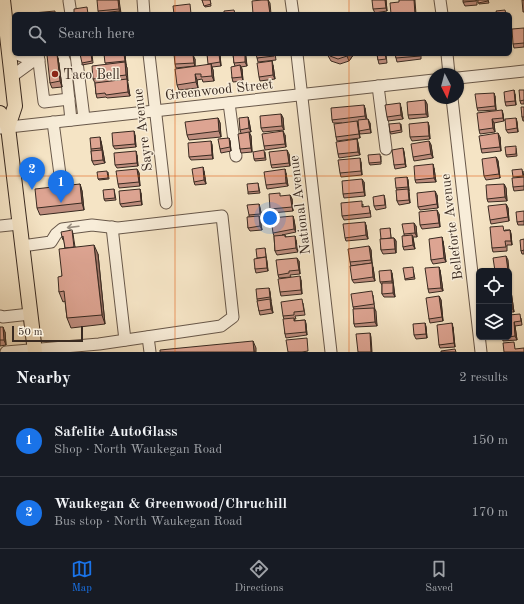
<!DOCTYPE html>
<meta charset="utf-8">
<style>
:root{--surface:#171b24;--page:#242831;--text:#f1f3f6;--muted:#9ea1a6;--line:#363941;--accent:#1a73e8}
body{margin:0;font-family:"Old Standard TT",serif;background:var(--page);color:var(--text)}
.controls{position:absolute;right:12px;bottom:12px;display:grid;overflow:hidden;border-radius:6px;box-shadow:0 1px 3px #0004}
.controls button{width:36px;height:36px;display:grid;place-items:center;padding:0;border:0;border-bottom:1px solid var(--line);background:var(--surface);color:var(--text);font:20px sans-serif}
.compass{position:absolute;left:428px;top:68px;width:36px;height:36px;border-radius:50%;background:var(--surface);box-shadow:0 1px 3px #0004;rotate:174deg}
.scale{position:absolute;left:12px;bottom:10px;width:71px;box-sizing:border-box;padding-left:4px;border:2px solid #392a21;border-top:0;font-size:11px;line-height:14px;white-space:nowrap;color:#392a21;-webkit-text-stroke:3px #f8edd9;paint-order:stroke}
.you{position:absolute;left:270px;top:218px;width:14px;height:14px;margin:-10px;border:3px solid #fff;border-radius:50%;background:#1a73e8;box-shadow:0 0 0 6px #1a73e833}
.badge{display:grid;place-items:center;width:26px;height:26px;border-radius:50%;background:var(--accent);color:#fff;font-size:13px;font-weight:700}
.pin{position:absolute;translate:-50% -33px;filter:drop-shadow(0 1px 2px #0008)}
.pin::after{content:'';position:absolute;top:21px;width:14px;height:12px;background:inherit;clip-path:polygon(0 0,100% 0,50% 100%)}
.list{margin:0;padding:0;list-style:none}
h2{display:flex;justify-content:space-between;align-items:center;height:52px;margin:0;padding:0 16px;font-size:17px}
h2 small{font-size:13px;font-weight:400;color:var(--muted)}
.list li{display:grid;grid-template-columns:26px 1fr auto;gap:12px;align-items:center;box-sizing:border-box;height:72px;padding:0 16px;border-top:1px solid var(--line)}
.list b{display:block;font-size:15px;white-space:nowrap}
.list p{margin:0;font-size:13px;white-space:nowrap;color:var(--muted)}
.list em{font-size:13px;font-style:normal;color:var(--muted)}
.icon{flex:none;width:22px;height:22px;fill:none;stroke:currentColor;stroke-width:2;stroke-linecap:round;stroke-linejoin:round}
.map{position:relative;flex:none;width:524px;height:352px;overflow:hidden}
.search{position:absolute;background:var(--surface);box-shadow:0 1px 3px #0004;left:12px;right:12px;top:12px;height:44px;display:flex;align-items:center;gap:10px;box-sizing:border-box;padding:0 14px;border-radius:6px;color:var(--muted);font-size:15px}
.sheet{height:196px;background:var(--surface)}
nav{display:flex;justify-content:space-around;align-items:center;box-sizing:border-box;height:56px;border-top:1px solid var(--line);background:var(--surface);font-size:11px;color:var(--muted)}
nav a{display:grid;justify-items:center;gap:2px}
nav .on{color:var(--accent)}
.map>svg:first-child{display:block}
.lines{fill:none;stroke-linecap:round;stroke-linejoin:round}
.minor-casing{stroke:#68584a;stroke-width:13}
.major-casing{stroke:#392a21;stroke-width:16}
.minor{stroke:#f8edd9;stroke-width:11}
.major{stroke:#f5e4c5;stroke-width:14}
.wall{fill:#be8d7e;stroke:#392a21}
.shaded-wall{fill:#9b7366;stroke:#392a21}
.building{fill:#dda492;stroke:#392a21}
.oneway{stroke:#988c7d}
.grid{fill:none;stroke:#df570d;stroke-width:1;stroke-opacity:0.55}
.poi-dot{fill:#8f2418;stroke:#f8edd9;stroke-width:1.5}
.labels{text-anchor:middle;stroke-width:3;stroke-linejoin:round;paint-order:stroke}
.poi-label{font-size:14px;fill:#392a21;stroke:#f8edd9;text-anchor:start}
.street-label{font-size:14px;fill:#392a21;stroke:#f8edd9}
</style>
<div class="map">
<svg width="524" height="352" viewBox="0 0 524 352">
<rect width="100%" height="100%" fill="#f5e4c5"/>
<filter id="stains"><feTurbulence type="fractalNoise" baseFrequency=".005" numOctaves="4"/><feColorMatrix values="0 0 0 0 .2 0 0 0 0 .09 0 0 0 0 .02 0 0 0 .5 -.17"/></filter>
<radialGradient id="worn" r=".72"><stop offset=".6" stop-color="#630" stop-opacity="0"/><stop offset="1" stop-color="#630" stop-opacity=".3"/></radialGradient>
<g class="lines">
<defs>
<g id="minor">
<path d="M143,0l1,14"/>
<path d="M291,0l2,14"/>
<path d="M440,0l2,14"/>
<path d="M69,1l2,13"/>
<path d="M17,54l16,7 6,-1"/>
<path d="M38,54l6,48 25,-3"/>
<path d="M62,54l3,8 6,58"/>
<path d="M76,54l8,64"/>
<path d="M149,54l17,149"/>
<path d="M297,54l34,298"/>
<path d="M447,54l2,20"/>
<path d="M11,77l22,-16"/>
<path d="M458,78l66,-7"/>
<path d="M378,86l8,63"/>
<path d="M452,98l29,254"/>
<path d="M229,103l7,53"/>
<path d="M53,122l8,60"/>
<path d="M0,128l434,-48"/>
<path d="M0,226l19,-2"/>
<path d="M112,227l13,113"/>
<path d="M0,316l3,1 27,-3"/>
<path d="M148,337l2,15"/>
<path d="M6,352l93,-8 122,-18 12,-9 -11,-101 -104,12 -26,-3 -30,4 -6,5 -5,8 -29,4"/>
</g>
<g id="major">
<path d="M3,0l12,106 -7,21"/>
<path d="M0,113l8,14 27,225"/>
</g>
</defs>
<use href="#minor" class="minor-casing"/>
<use href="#major" class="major-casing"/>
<use href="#minor" class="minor"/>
<use href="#major" class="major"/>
</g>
<g class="wall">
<path d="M119,0l1,14h-21l-1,-3z"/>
<path d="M202,0h8l1,6 -6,1z"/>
<path d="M386,0l1,11 -12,2 -2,-4z"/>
<path d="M477,0v5l-12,1 -2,-4z"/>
<path d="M478,0h10l1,3 -10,1z"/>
<path d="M524,28v19l-10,1 -1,-4z"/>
<path d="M92,54l1,9 -11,2v-2z"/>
<path d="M104,54h21l1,11 1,3v13l3,15 -23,2 -1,-1 -9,1 -1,-4 -1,-11 -2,-4 13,-15z"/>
<path d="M207,54h13l1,12 -9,1 1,3 1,11 -11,1 -1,-3 -5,1 1,8 -19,2 -2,-5 32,-20z"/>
<path d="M233,54h12l2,12 -6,1 1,2 1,12 -10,1 -1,-4 3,-12 -1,-3z"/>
<path d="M275,54l1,6 -18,2 -1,-4z"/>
<path d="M327,54h27l-5,7 -9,3 -9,-3z"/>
<path d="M377,54h9l1,9 -8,1 -1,-4z"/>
<path d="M395,54h26v5l-24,3z"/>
<path d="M191,55l4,4v7l-19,2 -1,-4z"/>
<path d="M58,58l4,29 -10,1 -2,-5z"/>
<path d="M273,65l2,14 -15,2 -1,-4z"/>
<path d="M524,90v14h-3l-1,-3z"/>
<path d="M515,94l1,11 -10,1 -1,-4z"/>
<path d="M495,96l1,14 -18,1 -1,-3z"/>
<path d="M425,100l2,4 1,13 -19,2 -1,-4z"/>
<path d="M401,107l2,12 -15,2 -1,-4z"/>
<path d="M524,107v14h-1l-1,-4z"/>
<path d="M365,108l1,11 4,4 1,10 -11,1 -1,-3 1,7 -23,3 -1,-4 6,-14h-9l-1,-3z"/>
<path d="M502,110l1,4 1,7 -10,2 1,9 -15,2 -1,-4z"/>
<path d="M281,114l2,4 1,12 -21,2 -2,-4z"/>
<path d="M248,117l1,4 2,11h-2l2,4 1,16 -11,1 -1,-4 1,-16 -1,-3z"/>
<path d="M218,118l2,5 1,14 -32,3 -2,-5z"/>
<path d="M516,118l1,4 1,10 -10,1 -2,-3z"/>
<path d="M428,122l1,4 1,13 -18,2 -2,-4z"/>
<path d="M401,124l1,8 -11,2 -1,-2z"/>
<path d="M135,135l1,12 -21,2 -2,-3z"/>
<path d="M285,135l1,12 -21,3 -1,-4z"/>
<path d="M500,137l1,14 -19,2 -1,-4z"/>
<path d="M229,138l1,3 1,10 -10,2 -1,-4z"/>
<path d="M357,139l1,4 2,12 -21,3 -1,-4z"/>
<path d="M101,141l4,22 -11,2 -2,-4 -1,-12z"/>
<path d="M211,141l1,4 1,14 -22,1 -2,-3z"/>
<path d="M429,141l2,4 2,13 -19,3 -1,-4z"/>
<path d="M403,148l1,4 2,15 -11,2 -1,-4z"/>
<path d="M516,148l1,8 -10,1 -1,-2z"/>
<path d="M265,152l1,8 -11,1 -1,-2z"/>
<path d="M289,154l1,12 -18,2 -1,-3z"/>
<path d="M137,155l1,11 -21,2 -2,-3z"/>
<path d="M381,156v8l-11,1 -1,-2z"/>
<path d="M496,157l2,4 2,17 -14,2 -2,-4z"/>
<path d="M361,162l1,13 -21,2 -1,-4z"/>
<path d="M434,168l2,14 -20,1 -1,-3z"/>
<path d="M137,169l2,4 1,13 -21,2 -1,-4z"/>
<path d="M204,171l2,13 -11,1 -1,-3z"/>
<path d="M523,171l1,7v12l-10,1 -1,-4z"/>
<path d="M108,172l1,7 -10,1 -1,-1z"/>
<path d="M286,173l2,13 -21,3 -1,-4z"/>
<path d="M407,177l1,3 1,11 1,12 -11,2 -2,-4v-11l-1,-2z"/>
<path d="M364,182l1,14 -21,2 -1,-4z"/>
<path d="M258,183l2,10 -12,1v-2z"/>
<path d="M80,184l2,7 2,19 -44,5 -3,-7z"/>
<path d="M504,184l2,4 1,13 -19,1 -1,-3z"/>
<path d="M114,189l2,11 -11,1 -1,-2z"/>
<path d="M141,193l1,12 -20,2 -2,-3z"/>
<path d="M290,195l2,4 1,12 -21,2 -2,-4z"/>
<path d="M384,195l1,4 1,9 -10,2 -2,-4z"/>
<path d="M437,195l1,13 -18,2 -2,-3z"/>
<path d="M259,204l1,4 2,9 -2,1 2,12 -12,1 -2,-3 1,-11v-2z"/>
<path d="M363,204v3l7,3 1,7 -27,3 -2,-4z"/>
<path d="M506,204l2,4 1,13 -18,3 -1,-4z"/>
<path d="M524,211v14h-6l-1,-3z"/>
<path d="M439,214l1,13 -18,2 -2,-4z"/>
<path d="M293,216l1,4 2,12 -14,3h3l1,2 10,3 2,12 -21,3 -2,-4 -1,-15 -1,-3z"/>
<path d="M366,225l2,14 -22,2 -1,-3z"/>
<path d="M416,226l1,11h-4l2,12 -11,1 -1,-3 1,-11v-2z"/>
<path d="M390,228l1,10h3l2,3v12l-13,1 -2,-4v-11z"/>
<path d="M72,230l1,4 2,13 23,7 7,70 -34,4 -4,-10 -2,-17 -2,1 -4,-10 3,-16 3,-28 -1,-8h-1l-1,-3z"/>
<path d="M505,230h5l1,4 1,11h-5v6l-14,1 -1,-4z"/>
<path d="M524,239v15h-2l-1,-3z"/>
<path d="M443,241l3,21 -13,2 -2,-4z"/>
<path d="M369,246l2,4 1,13 -21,3 -1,-4z"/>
<path d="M265,248l3,23 -12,2 -1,-4 2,-11z"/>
<path d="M299,261l1,13 -10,1 1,2 -12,1 -1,-3z"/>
<path d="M373,267l2,14 -21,2 -2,-3z"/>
<path d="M413,269l2,10 -10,1v-1z"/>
<path d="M440,270l3,21 -14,2 -1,-4z"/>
<path d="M392,273l3,24h-11l-2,-3v-9l-2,-3z"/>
<path d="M301,280l1,14 -21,2 -1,-4z"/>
<path d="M509,287l2,4 3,21h-5z"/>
<path d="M269,288l1,4 1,9 2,12 -13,2 -1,-4 -2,-12z"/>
<path d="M373,295l4,31 -22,1 -1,-3v-15l-1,-2z"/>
<path d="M439,296l2,4 2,21 -13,2 -1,-4z"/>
<path d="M303,303l2,12 -10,1 1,3h-2l1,2 10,-1 1,4 1,11 -21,3 -1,-4 -1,-15 -1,-3z"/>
<path d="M509,315l12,3 1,7 -7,1 2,14 -14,1 -1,-4h7z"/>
<path d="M425,323l1,4 1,11 -11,1 -2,-4z"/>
<path d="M0,327l5,5 1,13 -6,1z"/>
<path d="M453,327l2,20 -15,1 -1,-3z"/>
</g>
<g class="shaded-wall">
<path d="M118,0h1l2,13 -2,-4z"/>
<path d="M268,0l2,3 1,11h-1z"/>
<path d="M385,0h1l1,11 -1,-3z"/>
<path d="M414,0h1v1l1,13h-1z"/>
<path d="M57,54l1,4 4,29 -2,-6z"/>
<path d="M124,54h1l1,11 -1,-4z"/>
<path d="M219,54h1l1,12 -1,-4z"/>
<path d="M245,54l1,2 1,10 -2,-4z"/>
<path d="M348,54h6l-5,7 -2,-5z"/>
<path d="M193,55l2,4v7l-1,-3z"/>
<path d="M272,61l1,4 2,14 -2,-4z"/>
<path d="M125,62l2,6 1,13 -2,-6z"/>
<path d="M211,64l2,6 1,11 -2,-5z"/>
<path d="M240,65l2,4 1,12 -1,-4z"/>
<path d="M195,74l2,6 1,8 -2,-6z"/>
<path d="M127,79l1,4 2,13 -2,-4z"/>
<path d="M514,90l1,4 1,11 -1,-4z"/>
<path d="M494,93l1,3 1,14 -1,-4z"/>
<path d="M425,100l2,4 1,13 -2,-3z"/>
<path d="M400,103l1,4 2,12 -2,-4z"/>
<path d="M364,105l1,3 2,12 -2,-4z"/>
<path d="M502,110l1,4 1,7 -1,-3z"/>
<path d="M281,114l2,4 1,12 -2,-4z"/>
<path d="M248,117l1,4 2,11 -2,-4z"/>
<path d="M218,118l2,5 1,14 -2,-6z"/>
<path d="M516,118l1,4 1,10 -1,-4z"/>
<path d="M368,119l2,4 1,10 -1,-4z"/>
<path d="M492,119l2,4 1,9 -2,-4z"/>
<path d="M357,121l1,3 2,14 -1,-4z"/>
<path d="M428,122l1,4 1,13 -1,-3z"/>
<path d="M134,131l1,4 1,12 -1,-3z"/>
<path d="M283,131l2,4 1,12 -1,-3z"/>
<path d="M249,132l2,4 1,16 -1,-4z"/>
<path d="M498,133l2,4 1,14 -1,-4z"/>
<path d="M100,137l1,4 4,22 -2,-3 -2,-12z"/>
<path d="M229,138l1,3 1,10 -1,-4z"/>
<path d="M357,139l1,4 2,12 -2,-3z"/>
<path d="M211,141l1,4 1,14 -1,-4z"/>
<path d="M429,141l2,4 2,13 -2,-4z"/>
<path d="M403,148l1,4 2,15 -1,-3z"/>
<path d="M287,150l2,4 1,12 -1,-3z"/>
<path d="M136,151l1,4 1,11 -1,-3z"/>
<path d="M496,157l2,4 2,17 -1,-4z"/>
<path d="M360,158l1,4 1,13 -1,-4z"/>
<path d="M433,164l1,4 2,14 -2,-4z"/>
<path d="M203,167l1,4 2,13 -2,-4z"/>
<path d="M137,169l2,4 1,13 -1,-4z"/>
<path d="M285,169l1,4 2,13 -2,-3z"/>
<path d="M407,177l1,3 1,11 -1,-4z"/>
<path d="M362,179l2,3 1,14 -1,-4z"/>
<path d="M80,184l2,7 2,19 -2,-7z"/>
<path d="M504,184l2,4 1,13 -2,-4z"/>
<path d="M140,189l1,4 1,12 -1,-4z"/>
<path d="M408,189l1,4 1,10 -1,-3z"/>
<path d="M435,191l2,4 1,13 -1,-4z"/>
<path d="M290,195l2,4 1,12 -1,-4z"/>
<path d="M259,204l1,4 2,9 -2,-3z"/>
<path d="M506,204l2,4 1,13 -1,-4z"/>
<path d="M437,210l2,4 1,13 -1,-4z"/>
<path d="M259,216l1,3 2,11 -2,-4z"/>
<path d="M293,216l1,4 2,12 -2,-3z"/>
<path d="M365,222l1,3 2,14 -2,-4z"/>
<path d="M414,223l2,3 1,11 -2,-4z"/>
<path d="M510,230l1,4 1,11 -1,-4z"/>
<path d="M412,235l1,4 2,10 -2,-4z"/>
<path d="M295,236l1,4 2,12 -2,-4z"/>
<path d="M442,237l1,4 3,21 -2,-4z"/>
<path d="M394,238l2,3v12l-1,-4z"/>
<path d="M94,245l4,9 7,70 -3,-9z"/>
<path d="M369,246l2,4 1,13 -1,-3z"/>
<path d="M506,256l2,4 2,21 -1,-4v-6h-1z"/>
<path d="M266,257l1,4 1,10 -1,-3z"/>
<path d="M297,258l2,3 1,13 -1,-4z"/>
<path d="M372,263l1,4 2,14 -2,-4z"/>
<path d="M439,267l1,3 3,21 -2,-3z"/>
<path d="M391,270l1,3 3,24 -2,-4z"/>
<path d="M300,276l1,4 1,14 -1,-4z"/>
<path d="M510,287l1,4 3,21 -2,-4z"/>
<path d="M269,288l1,4 1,9 -1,-4z"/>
<path d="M439,296l2,4 2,21 -1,-4z"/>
<path d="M270,299l1,3 2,11 -2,-4z"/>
<path d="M374,308l2,3 1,15 -2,-4z"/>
<path d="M305,320l1,4 1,11 -1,-3z"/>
<path d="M514,322l1,4 2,14 -2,-4z"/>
<path d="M425,323l1,4 1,11 -1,-4z"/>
<path d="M452,323l1,4 2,20 -1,-4z"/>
<path d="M3,327l2,5 1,13 -2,-5z"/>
<path d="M370,333l1,4 1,15h-1z"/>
<path d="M253,341l3,7v4h-2z"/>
</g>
<g class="building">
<path d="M97,0h21l1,9 -21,2z"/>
<path d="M202,0h8l1,4 -7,2z"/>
<path d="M262,0h6l2,14h-17l-1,-13z"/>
<path d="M372,0h13l1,8 -13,1z"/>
<path d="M399,0h15l1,14h-24l-1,-11 9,-1z"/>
<path d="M463,0h13v1l-13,1z"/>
<path d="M478,0h10v1l-10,2z"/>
<path d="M522,0h2v12h-1z"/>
<path d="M190,4l1,10h-17l-1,-8z"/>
<path d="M87,7l1,7h-14v-5z"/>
<path d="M234,10l1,4h-11v-3z"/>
<path d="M505,10l1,4h-9l-1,-3z"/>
<path d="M55,11v3h-33z"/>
<path d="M119,11v3h-17v-1z"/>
<path d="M524,28v15l-11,1 -1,-15z"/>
<path d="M51,54h6l3,27 -10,2 -3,-28z"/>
<path d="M80,54h11l1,7 -10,2z"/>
<path d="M104,54h20l1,7 -20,2z"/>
<path d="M174,54h16v1h3l1,8 -19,1z"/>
<path d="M207,54h12l1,8 -12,2z"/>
<path d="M233,54h12v8l-11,1z"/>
<path d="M256,54h18v2l-17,2z"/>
<path d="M328,54h20l-1,2 -9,3 -8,-3z"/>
<path d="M377,54h8l1,5 -8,1z"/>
<path d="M395,54h25v2l-24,2z"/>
<path d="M272,61l1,14 -14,2 -2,-14z"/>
<path d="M125,62l1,13 -33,4 -1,-13z"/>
<path d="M211,64l1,12 -11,1v-3h-6l1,8 -19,3 -2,-16z"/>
<path d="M240,65l2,12 -10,1 -1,-11z"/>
<path d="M127,79l1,13 -22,3 -1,-2 -9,1 -1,-11z"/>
<path d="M514,90l1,11 -10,1 -1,-10z"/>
<path d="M519,90h5v10l-4,1z"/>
<path d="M494,93l1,13 -18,2 -2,-14z"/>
<path d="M425,100l1,14 -18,1 -1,-13z"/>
<path d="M400,103l1,12 -14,2 -2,-12z"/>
<path d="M364,105l1,11 -33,4 -1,-12z"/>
<path d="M521,107h3v10h-2z"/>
<path d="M502,110l1,8 -11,1 1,9 -14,2 -2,-17z"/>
<path d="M281,114l1,12 -21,2 -1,-12z"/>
<path d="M248,117l1,11 -9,2 -1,-12z"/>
<path d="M218,118l1,13 -32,4 -2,-13z"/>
<path d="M516,118l1,10 -11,2 -1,-11z"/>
<path d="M368,119l2,10 -11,2 -1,-11z"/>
<path d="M357,121l2,13 -23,3 -2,-13z"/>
<path d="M428,122l1,14 -19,1 -1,-13z"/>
<path d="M400,123l1,7 -11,2 -1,-8z"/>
<path d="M134,131l1,13 -22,2 -1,-13z"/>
<path d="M283,131l2,13 -21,2 -2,-12z"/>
<path d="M249,132l2,16 -11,1 -2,-15z"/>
<path d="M498,133l2,14 -19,2 -2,-13z"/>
<path d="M100,137l1,11 -10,1 -1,-11z"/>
<path d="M229,138l1,9 -10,2 -2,-10z"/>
<path d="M357,139l1,13 -20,2 -2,-12z"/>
<path d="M211,141l1,14 -23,2 -1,-14z"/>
<path d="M429,141l2,13 -18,3 -2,-13z"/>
<path d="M516,146v8l-10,1 -1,-8z"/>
<path d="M403,148l2,16 -11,1 -2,-15z"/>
<path d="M102,150l1,10 -11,1 -1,-10z"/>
<path d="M264,150l1,8 -11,1 -1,-7z"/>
<path d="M287,150l2,13 -18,2 -2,-13z"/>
<path d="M136,151l1,12 -22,2 -1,-12z"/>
<path d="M380,154l1,8 -12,1 -1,-8z"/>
<path d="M496,157l3,17 -15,2 -2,-17z"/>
<path d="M360,158l1,13 -21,2 -2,-13z"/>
<path d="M433,164l1,14 -19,2 -1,-14z"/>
<path d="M203,167l1,13 -10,2 -2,-13z"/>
<path d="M137,169l2,13 -21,2 -2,-13z"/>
<path d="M285,169l1,14 -20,2 -2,-13z"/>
<path d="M522,169l1,7 -10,1 -1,-7z"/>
<path d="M107,171l1,7 -10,1 -1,-7z"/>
<path d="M407,177l1,10 -12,1 -1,-10z"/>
<path d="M524,177v9l-11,1 -1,-9z"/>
<path d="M362,179l2,13 -21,2 -1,-13z"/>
<path d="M258,183l1,8 -11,1 -1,-8z"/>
<path d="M80,184l2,19 -45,5 -2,-19z"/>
<path d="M504,184l1,13 -18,2 -1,-14z"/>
<path d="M114,189l1,9 -11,1 -1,-9z"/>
<path d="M140,189l1,12 -21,3 -1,-13z"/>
<path d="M408,189l1,11 -12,1 -1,-11z"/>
<path d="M435,191l2,13 -19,3 -1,-14z"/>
<path d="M280,193v3l10,-1 2,12 -22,2 -1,-15z"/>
<path d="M384,195l1,10 -11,1 -1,-9z"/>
<path d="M362,201v6l7,-1 1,7 -28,3 -1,-13z"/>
<path d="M259,204l1,10 -11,1 -2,-10z"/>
<path d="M506,204l2,13 -18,3 -2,-14z"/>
<path d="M437,210l2,13 -19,2 -1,-13z"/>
<path d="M524,211v10l-7,1 -1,-10z"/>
<path d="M259,216l1,10 -12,2 -1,-11z"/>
<path d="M293,216l1,13 -21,4 -2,-15z"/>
<path d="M365,222l1,13 -21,3 -2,-14z"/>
<path d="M414,223l1,10 -11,1 -2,-10z"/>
<path d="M503,226l1,5 6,-1 1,11h-6l1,6 -14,1 -2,-21z"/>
<path d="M390,228l1,10 -10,1 -1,-10z"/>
<path d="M72,230l2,17 -9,1 -2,-12 -1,1 -1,-5z"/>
<path d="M285,235v2l10,-1 1,12 -21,3 -1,-15z"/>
<path d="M412,235l1,10 -10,2 -1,-11z"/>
<path d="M442,237l2,21 -13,2 -2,-21z"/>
<path d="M394,238l1,11 -14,1 -1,-11z"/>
<path d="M524,239v11l-3,1 -1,-11z"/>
<path d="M94,245l8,70 -35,3 -3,-27 -5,1 -1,-15 4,-1 -3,-27z"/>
<path d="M369,246l2,14 -21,2 -2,-13z"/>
<path d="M265,248l1,9 -9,1 -1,-9z"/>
<path d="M506,256l2,15h-13l-2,-13z"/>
<path d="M266,257l1,11 -12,1 -1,-10z"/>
<path d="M297,258l2,12 -10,1v2l-11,2 -2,-15z"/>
<path d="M372,263l1,14 -21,3 -2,-14z"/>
<path d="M413,267l1,10 -9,2 -2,-11z"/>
<path d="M439,267l2,21 -13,1 -3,-21z"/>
<path d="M391,270l1,11 -12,1 -1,-11z"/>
<path d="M300,276l1,14 -21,2 -2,-13z"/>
<path d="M382,283h11v10l-11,1z"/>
<path d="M509,287h1l2,21h-3z"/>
<path d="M269,288l1,9 -13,2 -1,-10z"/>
<path d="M372,291l2,13 -21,3 -2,-13z"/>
<path d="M439,296l3,21 -13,2 -3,-21z"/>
<path d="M270,299l1,10 -12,2 -2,-10z"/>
<path d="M302,299l2,12 -10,1v3l-11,1 -2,-14z"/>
<path d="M374,308l1,14 -21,2 -1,-15z"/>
<path d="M520,314l1,7 -7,1 1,14 -6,1v-22z"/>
<path d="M294,318v3l11,-1 1,12 -21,2 -2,-15z"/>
<path d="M425,323l1,11 -12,1 -1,-11z"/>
<path d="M452,323l2,20 -15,2 -2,-20z"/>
<path d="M0,327h3l1,13h-4z"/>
<path d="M370,333l1,19h-13l-2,-18z"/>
<path d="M307,338l1,13 -6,1h-14l-2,-12z"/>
<path d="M253,341l1,11h-94v-2z"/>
<path d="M514,342l1,7 9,-1v4h-20l-1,-9z"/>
<path d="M455,349l1,3h-15v-1z"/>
</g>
<defs><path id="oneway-shaft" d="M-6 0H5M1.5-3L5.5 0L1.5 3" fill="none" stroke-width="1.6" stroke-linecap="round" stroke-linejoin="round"/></defs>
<use class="oneway" href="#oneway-shaft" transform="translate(73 227) rotate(173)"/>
<path class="grid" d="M175,0v14M349,0v14M175,54v298M349,54v298M0,176h524"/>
<circle class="poi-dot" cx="55" cy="74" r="4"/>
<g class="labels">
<g class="poi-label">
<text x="63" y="79">Taco Bell</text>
</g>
<g class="street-label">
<text transform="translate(219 89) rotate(-6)" y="5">Greenwood Street</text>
<text transform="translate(142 130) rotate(-97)" y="5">Sayre Avenue</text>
<text transform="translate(299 205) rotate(-97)" y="5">National Avenue</text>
<text transform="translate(451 227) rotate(-97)" y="5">Belleforte Avenue</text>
</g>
</g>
<rect width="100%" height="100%" filter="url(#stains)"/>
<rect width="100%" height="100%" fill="url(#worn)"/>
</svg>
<div class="controls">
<button><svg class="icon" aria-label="locate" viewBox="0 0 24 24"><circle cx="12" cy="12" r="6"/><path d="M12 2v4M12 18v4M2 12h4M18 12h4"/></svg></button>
<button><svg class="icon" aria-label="layers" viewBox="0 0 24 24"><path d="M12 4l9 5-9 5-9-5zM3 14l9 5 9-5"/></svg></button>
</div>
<svg class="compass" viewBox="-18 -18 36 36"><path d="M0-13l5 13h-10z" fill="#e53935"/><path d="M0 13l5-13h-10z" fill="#9ea1a6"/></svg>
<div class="scale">50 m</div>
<div class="you"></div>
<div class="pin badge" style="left:61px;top:203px">1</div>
<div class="pin badge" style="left:32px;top:190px">2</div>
<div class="search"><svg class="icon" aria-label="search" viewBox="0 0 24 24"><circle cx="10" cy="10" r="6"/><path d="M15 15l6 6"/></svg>Search here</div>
</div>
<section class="sheet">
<h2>Nearby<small>2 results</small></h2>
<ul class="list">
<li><span class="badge">1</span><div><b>Safelite AutoGlass</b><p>Shop · North Waukegan Road</p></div><em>150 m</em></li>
<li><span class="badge">2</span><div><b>Waukegan &amp; Greenwood/Chruchill</b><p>Bus stop · North Waukegan Road</p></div><em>170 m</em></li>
</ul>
</section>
<nav>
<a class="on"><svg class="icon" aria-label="map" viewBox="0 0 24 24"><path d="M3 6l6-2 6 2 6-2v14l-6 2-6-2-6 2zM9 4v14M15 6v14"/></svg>Map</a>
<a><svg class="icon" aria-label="directions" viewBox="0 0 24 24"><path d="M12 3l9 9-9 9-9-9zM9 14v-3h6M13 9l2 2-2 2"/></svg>Directions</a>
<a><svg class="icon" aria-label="saved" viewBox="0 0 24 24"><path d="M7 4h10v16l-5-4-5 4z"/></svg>Saved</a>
</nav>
